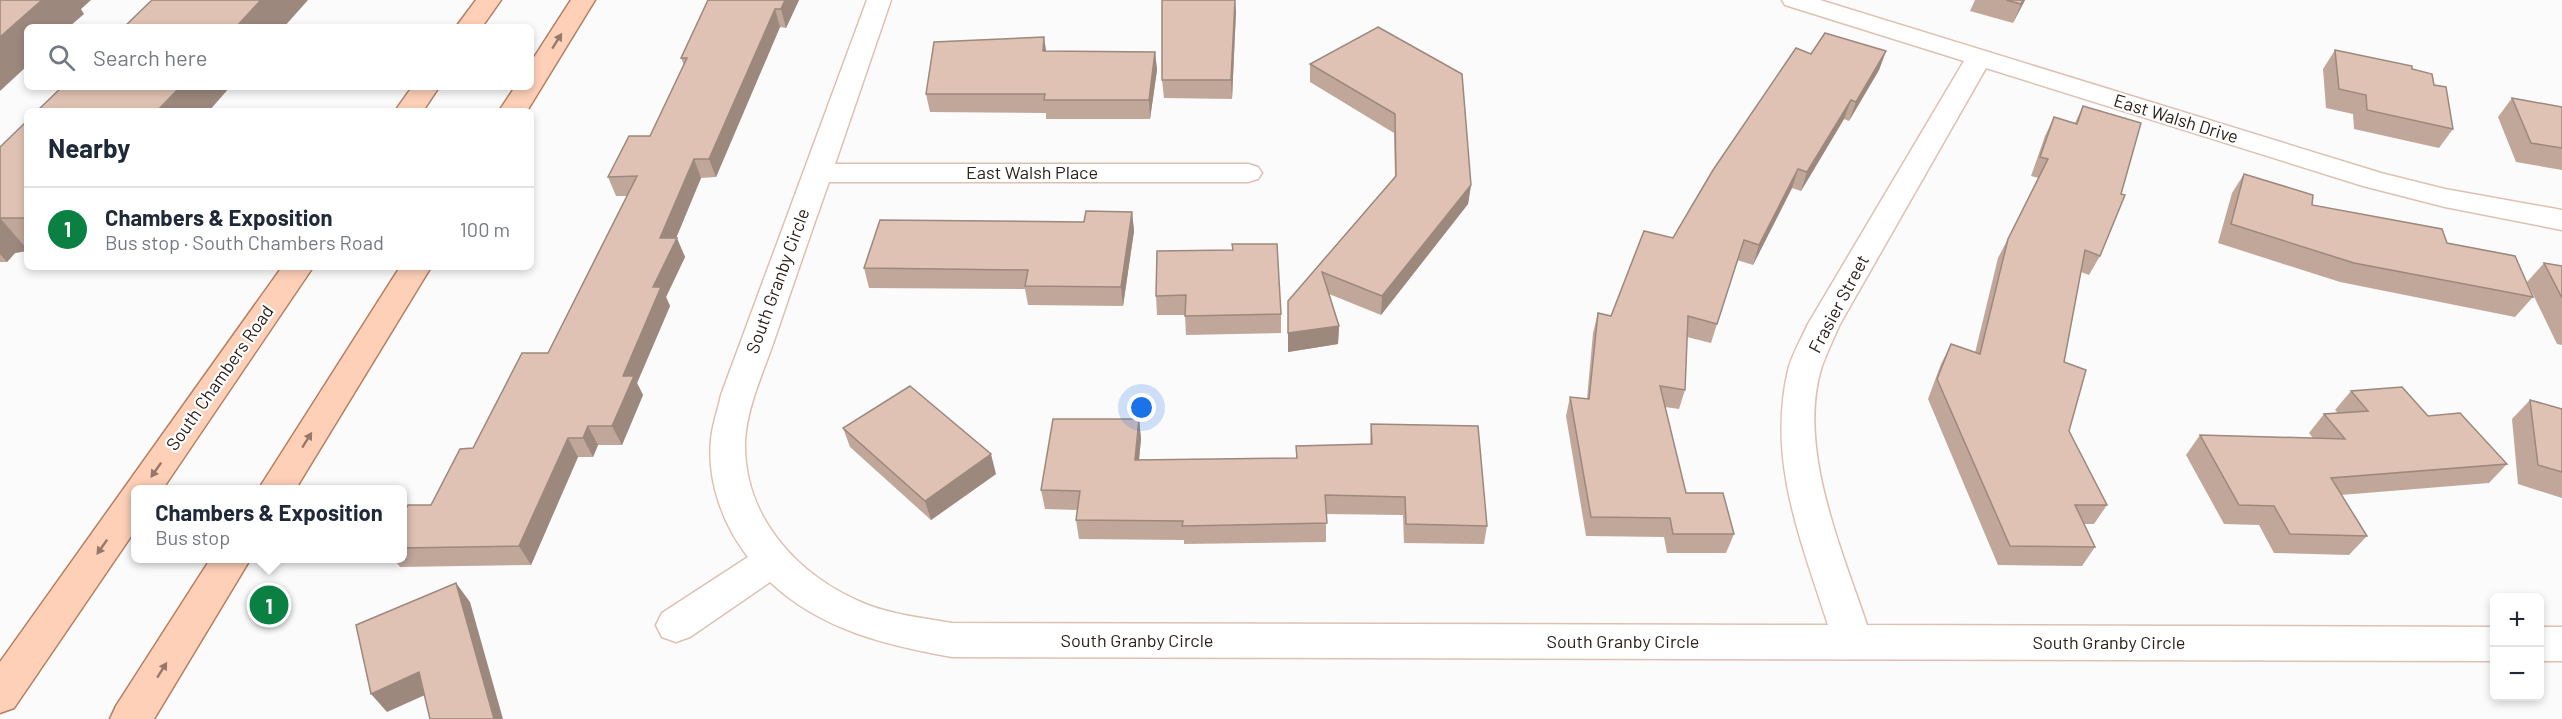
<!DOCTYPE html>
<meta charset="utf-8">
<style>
:root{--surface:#fff;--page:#f2f2f3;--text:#1f2937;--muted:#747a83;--line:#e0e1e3;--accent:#0b8043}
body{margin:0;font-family:Barlow,sans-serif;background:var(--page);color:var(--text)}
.controls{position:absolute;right:18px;bottom:18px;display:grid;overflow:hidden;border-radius:9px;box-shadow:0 3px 9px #0003}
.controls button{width:54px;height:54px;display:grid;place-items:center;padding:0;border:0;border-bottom:2px solid var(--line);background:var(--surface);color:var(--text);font:30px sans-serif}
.you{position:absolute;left:1142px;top:408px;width:21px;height:21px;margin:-15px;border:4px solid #fff;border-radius:50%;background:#1a73e8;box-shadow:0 0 0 9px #1a73e833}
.badge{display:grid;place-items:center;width:39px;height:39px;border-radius:50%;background:var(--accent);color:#fff;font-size:20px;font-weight:700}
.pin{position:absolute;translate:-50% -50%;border:3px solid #fff;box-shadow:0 2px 6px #0006}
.popup{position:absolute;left:131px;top:485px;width:276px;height:78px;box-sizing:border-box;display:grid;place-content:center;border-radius:9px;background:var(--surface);filter:drop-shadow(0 2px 4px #0005);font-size:20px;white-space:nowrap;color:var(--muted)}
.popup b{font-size:22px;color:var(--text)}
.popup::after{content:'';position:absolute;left:50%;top:100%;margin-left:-12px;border:12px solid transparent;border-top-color:var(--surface)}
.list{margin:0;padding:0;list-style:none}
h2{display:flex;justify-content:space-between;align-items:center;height:78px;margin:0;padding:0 24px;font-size:26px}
h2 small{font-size:20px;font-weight:400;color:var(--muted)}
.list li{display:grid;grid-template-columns:39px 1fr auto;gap:18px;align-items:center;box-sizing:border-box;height:84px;padding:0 24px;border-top:2px solid var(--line)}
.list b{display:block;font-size:22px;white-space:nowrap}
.list p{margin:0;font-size:20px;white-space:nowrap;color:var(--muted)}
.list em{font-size:20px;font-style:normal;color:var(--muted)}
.icon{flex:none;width:33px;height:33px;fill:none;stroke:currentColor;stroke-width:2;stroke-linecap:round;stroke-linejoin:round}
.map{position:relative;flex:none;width:2562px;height:719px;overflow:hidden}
.search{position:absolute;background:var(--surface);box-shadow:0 3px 9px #0003;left:24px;top:24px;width:510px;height:66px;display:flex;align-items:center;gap:15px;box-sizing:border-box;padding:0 21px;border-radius:9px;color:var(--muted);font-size:22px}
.panel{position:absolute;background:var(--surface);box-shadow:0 3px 9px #0003;left:24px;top:108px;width:510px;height:162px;border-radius:9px}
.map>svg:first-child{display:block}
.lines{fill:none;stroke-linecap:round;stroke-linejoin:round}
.street-casing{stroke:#dec0b1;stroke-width:3}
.primary-casing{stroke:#b47f62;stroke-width:3}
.street{fill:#fff;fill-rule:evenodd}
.primary{fill:#fed0b8;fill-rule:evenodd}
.wall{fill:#c0a79a}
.shaded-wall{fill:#9c887d}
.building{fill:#dfc2b3;stroke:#9c887d;stroke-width:1.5}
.oneway{fill:#95786a}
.labels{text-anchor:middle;stroke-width:4.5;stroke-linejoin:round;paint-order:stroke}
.street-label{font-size:18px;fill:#2c211b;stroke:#fff}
</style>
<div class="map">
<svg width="2562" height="719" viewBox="0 0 2562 719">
<rect width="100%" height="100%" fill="#fbfbfb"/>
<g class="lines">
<defs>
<g id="street">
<path d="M867,0h24l-56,164h413l10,3 4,6 -4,6 -10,3h-419c-19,53 -37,106 -55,159 -11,32 -27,66 -29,100 -2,77 54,137 123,164 26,10 56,13 84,18l876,2c-27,-85 -61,-164 -40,-255 4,-15 13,-31 20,-46l156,-263 -179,-56 -3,-5h38l561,173 64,16 117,21v20l-117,-23 -82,-21 -377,-118 -146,256c-6,14 -13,28 -18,42 -26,80 20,184 45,259l627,2v34l-1542,-4c-66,-12 -131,-27 -182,-75l-80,55 -14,5 -14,-5 -6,-12 6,-12 86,-56c-25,-32 -41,-76 -37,-117 1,-15 7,-30 10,-45z"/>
<rect x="2540" y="627" width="22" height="34"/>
</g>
<g id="primary">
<path d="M476,0h25l-19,27h-26z"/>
<path d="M571,0h24l-68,111h-28l16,-24h16v-25z"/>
<path d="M412,87h27l-16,24h-28z"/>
<path d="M282,267h31l-151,223h-26v39l-122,179 -14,5v-51z"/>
<path d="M400,267h31l-136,223h-37z"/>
<path d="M211,558h40l-97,161h-44l6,-13z"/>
</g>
</defs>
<use href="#street" class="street-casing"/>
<use href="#primary" class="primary-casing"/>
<use href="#street" class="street"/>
<use href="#primary" class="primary"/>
</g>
<g class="wall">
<path d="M708,0h91l-13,28 -6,-1 -64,150 -15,1 -25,60 9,19 -19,40 4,9 -33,77 6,12 -21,50h-24l-5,12h-15l-47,108 -131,2 -7,-9h9v-42l29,-11 42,-57 75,-95 79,-157h-11l-8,-19 42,-41 34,-71 -3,-7z"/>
<path d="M1975,0h50l-12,23 -43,-12z"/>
<path d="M1236,11l-4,88 -68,-1 -2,-18z"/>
<path d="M1378,27l93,158 -3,19 -87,111 -52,-21 10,32 -1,18 -50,8v-51l107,-123 -1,-45 -84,-51v-18z"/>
<path d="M2335,50l77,19 22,16 19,44 -14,19 -85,-19 -1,-15 -27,-6 -3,-39z"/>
<path d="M1046,51l109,1 2,18 -7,49h-104v-6l-116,-1 -4,-18z"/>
<path d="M1886,51l-7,19 -30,51 -5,-2 -43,72 -9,-3 -39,77 -16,-5 -26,83 -24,-6 -2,53 -6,19 -14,-2 21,86 48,41 -8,19h-59l-3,-16 -78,-1 -20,-120 4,-19 17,2 6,-66 5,-20 13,3 62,-78 138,-184z"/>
<path d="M2512,98l50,9v63l-46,-8 -18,-45z"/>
<path d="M2083,106l17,150 -11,19 -8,-3 -17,90 5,69 38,74 -13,19h-10l11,23 -13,19 -84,-1 -70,-166 13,-35 10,-20 24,9 23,-95 41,-80 -8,-2 14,-40 9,-19 21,6z"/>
<path d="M27,121v130l-12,2 -8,9h-7v-115z"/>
<path d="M2244,174l68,31 135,38 86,54 -18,20 -175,-35 -122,-39 14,-50z"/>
<path d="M1132,212l2,19 -11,75 -95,-1 -3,-16 -156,-1 -5,-20z"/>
<path d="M1157,251l124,63v19l-95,2 -1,-20h-28l-1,-19z"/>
<path d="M2544,263l18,3v79l-5,-1 -30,-62z"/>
<path d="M2351,391l77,25 79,48 -18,19 -148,12 26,41 -18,19 -75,-2 -15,-28 -35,-1 -38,-69 14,-20 113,3 -4,-5 15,-19 14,-1 -3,-3z"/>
<path d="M2530,400l32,9v89l-44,-14 -6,-65z"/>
<path d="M1139,419l2,20 -2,21 157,-2v-12l74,-2 1,-20 116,102 -3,18 -80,-1 -1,-28 -77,-1v28l-142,2v-4l-105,-1 -3,-19 1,-10 -32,-1 -4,-19z"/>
<path d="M843,428l153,46 -65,46 -81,-73z"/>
</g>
<g class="shaded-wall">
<path d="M42,0h49l-10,9 3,5 -15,13h-42v39l-27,25v-54z"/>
<path d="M261,0h47l-24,27h-48z"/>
<path d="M785,0h14l-13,28 -5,-19z"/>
<path d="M1235,0l1,11 -4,88 -1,-19z"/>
<path d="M2023,0h2l-12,23z"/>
<path d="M775,9l5,18 -64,150 -7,-18z"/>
<path d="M1044,37l3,19 -4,-5z"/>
<path d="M1886,51l-7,19 -30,51 7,-19z"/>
<path d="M1155,52l2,18 -7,49 -1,-19z"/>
<path d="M180,87h50l-21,24h-52z"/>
<path d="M1851,100l-7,19 -43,72 6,-19z"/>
<path d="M694,159l7,19 -29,70 5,-10 8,19 -19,40 4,9 -33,77 6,12 -21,50 -10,-19 11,-50 30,-89 7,-49z"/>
<path d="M1798,169l-6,19 -39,77 6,-20z"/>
<path d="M1471,185l-3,19 -87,111 1,-19z"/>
<path d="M1132,212l2,19 -11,75 -2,-19z"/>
<path d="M0,218l27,31v2l-12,2 -8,9 -7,-8z"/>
<path d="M1339,326l-1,18 -50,8v-19z"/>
<path d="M1139,419l2,20 -4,40 -2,-19z"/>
<path d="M588,426l10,19 -5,12 -10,-19z"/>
<path d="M568,438l10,19 -47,108 -12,-19z"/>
<path d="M991,454l5,20 -65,46 -6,-19z"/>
<path d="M456,583l14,19 33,117h-9z"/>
<path d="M419,672l15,19 -47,21 -16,-18z"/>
</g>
<g class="building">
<path d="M0,0h42l-42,37z"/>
<path d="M152,0h109l-25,27h-112z"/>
<path d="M708,0h77l-4,9h-6l-66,150h-15l-34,79h17l-24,49h8l-38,89h11l-22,50h-24l-5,12h-15l-49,108 -117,2v-32l6,-11h23l29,-56 13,-1 49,-95h26l89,-177 -29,1 21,-41h21l37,-78h-6z"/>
<path d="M1162,0h73l-4,80h-69z"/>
<path d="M2006,0h17l-2,4z"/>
<path d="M1378,27l84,47 9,111 -89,111 -60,-24 17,54 -51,7v-32l108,-125 -1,-62 -85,-50z"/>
<path d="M1825,33l61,18 -30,51 -5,-2 -44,72 -9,-3 -39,76 -15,-5 -27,84 -29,-8 -3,74 -25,-4 26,107h37l11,41h-61l-3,-16 -79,-1 -21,-120 19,2 9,-86 13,3 33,-85 29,7 40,-68 83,-122 15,6z"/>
<path d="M1044,37l-1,14 112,1 -6,48h-105l1,-6h-119l8,-52z"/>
<path d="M2335,50l77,16v3l20,5 2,11 12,2 7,42 -86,-19 -1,-15 -27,-6z"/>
<path d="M62,87h118l-23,24h-120z"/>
<path d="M2512,98l50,9v41l-31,-5z"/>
<path d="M2083,106l58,17 -20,71 4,1 -25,61 -15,-6 -21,112 22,8 -17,61 38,74h-32l20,42 -85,-1 -73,-167 14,-35 29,10 28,-115 40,-80 -8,-2 14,-40 23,7z"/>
<path d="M27,121v97h-27v-71z"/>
<path d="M2244,174l69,21 -1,10 130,24 5,14 68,13 18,41 -179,-34 -123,-39z"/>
<path d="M1086,211l46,1 -11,75 -96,-1 3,-16 -164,-2 16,-48 204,2z"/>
<path d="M1232,244h45l4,70 -96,2 1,-21 -30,1 1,-45 76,-1z"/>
<path d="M2544,263l18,3v32z"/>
<path d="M910,386l81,68 -66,47 -82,-73z"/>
<path d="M2402,387l26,29 32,-3 47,51 -176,14 36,58 -77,-2 -16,-28 -35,-1 -39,-70 145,4 -21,-25 44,-3 -17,-20z"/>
<path d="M2530,400l32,9v63l-24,-7z"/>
<path d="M1053,419h86l-4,41 162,-2 -1,-12 76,-2 -1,-20 107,2 9,100 -81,-2 -1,-27 -80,-2 2,28 -145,3 1,-5 -107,-1 4,-29 -39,-1z"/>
<path d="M456,583l38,136h-64l-11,-47 -48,22 -15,-69z"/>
</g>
<defs><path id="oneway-solid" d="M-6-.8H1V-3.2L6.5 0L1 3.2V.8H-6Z" transform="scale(1.5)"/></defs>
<g class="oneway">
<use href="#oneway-solid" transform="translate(557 41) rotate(-58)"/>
<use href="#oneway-solid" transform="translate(307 440) rotate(-58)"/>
<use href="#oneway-solid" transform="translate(156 470) rotate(125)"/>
<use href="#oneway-solid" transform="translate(102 547) rotate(125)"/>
<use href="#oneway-solid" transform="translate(162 670) rotate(-58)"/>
</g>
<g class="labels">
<g class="street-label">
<text transform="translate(2176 119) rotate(17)" y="6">East Walsh Drive</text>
<text x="1032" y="179">East Walsh Place</text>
<text transform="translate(778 281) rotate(-70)" y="6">South Granby Circle</text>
<text transform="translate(1839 304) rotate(-62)" y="6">Frasier Street</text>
<text transform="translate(220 378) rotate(-55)" y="6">South Chambers Road</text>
<text x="1137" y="647">South Granby Circle</text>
<text x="1623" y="648">South Granby Circle</text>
<text x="2109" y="649">South Granby Circle</text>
</g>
</g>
</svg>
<div class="controls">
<button>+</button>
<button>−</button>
</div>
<div class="you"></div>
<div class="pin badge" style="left:269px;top:605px">1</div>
<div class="popup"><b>Chambers &amp; Exposition</b>Bus stop</div>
<div class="search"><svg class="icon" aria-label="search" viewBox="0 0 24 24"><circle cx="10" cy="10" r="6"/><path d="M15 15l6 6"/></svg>Search here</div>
<section class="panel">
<h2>Nearby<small></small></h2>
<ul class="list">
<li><span class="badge">1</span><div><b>Chambers &amp; Exposition</b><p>Bus stop · South Chambers Road</p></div><em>100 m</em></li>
</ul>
</section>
</div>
